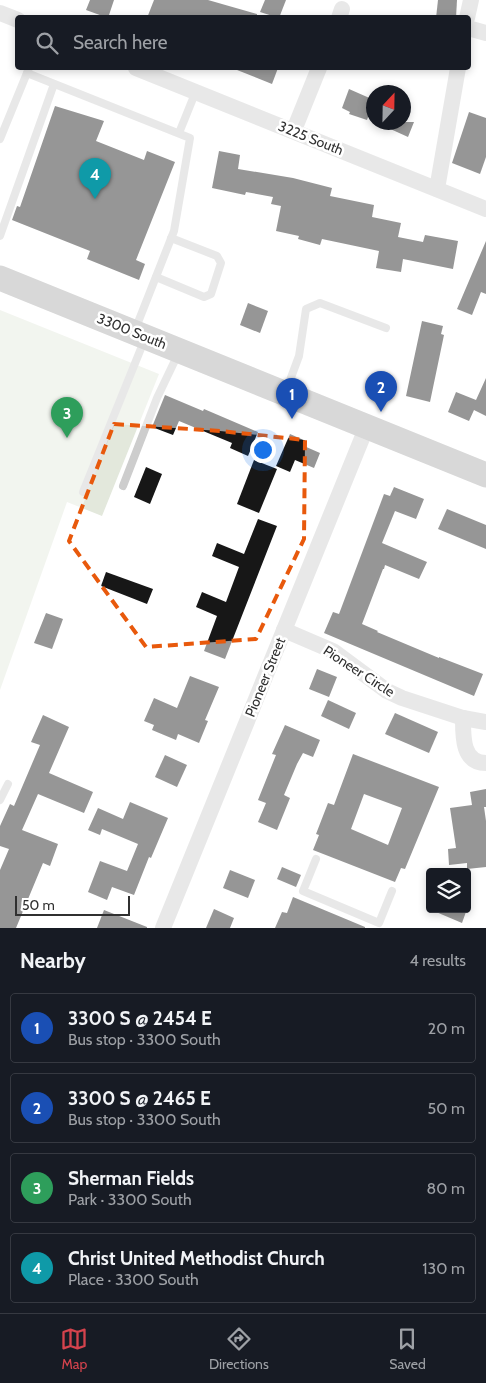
<!DOCTYPE html>
<meta charset="utf-8">
<style>
:root{--surface:#171b24;--page:#20242c;--text:#f1f3f6;--muted:#9ea1a6;--line:#363941;--accent:#d5434d}
body{margin:0;font-family:Cabin,sans-serif;background:var(--page);color:var(--text)}
.controls{position:absolute;right:15px;bottom:15px;display:grid;overflow:hidden;border-radius:5px;box-shadow:0 2px 8px #0003}
.controls button{width:45px;height:45px;display:grid;place-items:center;padding:0;border:0;border-bottom:1px solid var(--line);background:var(--surface);color:var(--text);font:25px sans-serif}
.compass{position:absolute;left:366px;top:85px;width:45px;height:45px;border-radius:50%;background:var(--surface);box-shadow:0 2px 8px #0003;rotate:22deg}
.scale{position:absolute;left:15px;bottom:12px;width:115px;box-sizing:border-box;padding-left:5px;border:2px solid #303030;border-top:0;font-size:14px;line-height:18px;white-space:nowrap;color:#303030;-webkit-text-stroke:4px #fff;paint-order:stroke}
.you{position:absolute;left:262px;top:449px;width:18px;height:18px;margin:-12px;border:4px solid #fff;border-radius:50%;background:#1a73e8;box-shadow:0 0 0 8px #1a73e833}
.badge{display:grid;place-items:center;width:32px;height:32px;border-radius:50%;background:var(--accent);color:#fff;font-size:16px;font-weight:700}
.pin{position:absolute;translate:-50% -41px;filter:drop-shadow(0 1px 2px #0008)}
.pin::after{content:'';position:absolute;top:26px;width:18px;height:15px;background:inherit;clip-path:polygon(0 0,100% 0,50% 100%)}
.list{margin:0;padding:0;list-style:none}
h2{display:flex;justify-content:space-between;align-items:center;height:65px;margin:0;padding:0 20px;font-size:21px}
h2 small{font-size:16px;font-weight:400;color:var(--muted)}
.list li{display:grid;grid-template-columns:32px 1fr auto;gap:15px;align-items:center;box-sizing:border-box;height:70px;margin:0 10px 10px;padding:0 10px;border:1px solid var(--line);border-radius:5px}
.list b{display:block;font-size:19px;white-space:nowrap}
.list p{margin:0;font-size:16px;white-space:nowrap;color:var(--muted)}
.list em{font-size:16px;font-style:normal;color:var(--muted)}
.icon{flex:none;width:28px;height:28px;fill:none;stroke:currentColor;stroke-width:2;stroke-linecap:round;stroke-linejoin:round}
.map{position:relative;flex:none;width:486px;height:928px;overflow:hidden}
.search{position:absolute;background:var(--surface);box-shadow:0 2px 8px #0003;left:15px;right:15px;top:15px;height:55px;display:flex;align-items:center;gap:12px;box-sizing:border-box;padding:0 18px;border-radius:5px;color:var(--muted);font-size:19px}
.sheet{height:385px;background:var(--surface)}
nav{display:flex;justify-content:space-around;align-items:center;box-sizing:border-box;height:70px;border-top:1px solid var(--line);background:var(--surface);font-size:14px;color:var(--muted)}
nav a{display:grid;justify-items:center;gap:2px}
nav .on{color:var(--accent)}
.map>svg:first-child{display:block}
.green{fill:#e3e8dc}
.building{fill:#171717;fill-rule:evenodd}
.lines{fill:none;stroke-linecap:round;stroke-linejoin:round}
.lane{stroke:#cdcdcd;stroke-width:8}
.street{stroke:#cdcdcd;stroke-width:16}
.primary{stroke:#a8a8a8;stroke-width:25}
.marked{fill:none;stroke:#e8590c;stroke-width:4;stroke-dasharray:10 6;stroke-linejoin:round}
.labels{text-anchor:middle;stroke-width:5;stroke-linejoin:round;paint-order:stroke}
.street-label{font-size:14px;fill:#303030;stroke:#fff}
</style>
<div class="map">
<svg width="486" height="928" viewBox="0 0 486 928">
<rect width="100%" height="100%" fill="#fff"/>
<path class="green" d="M0,310l159,64 -57,142 -35,-14 -67,188z"/>
<g class="building">
<path d="M90,0h24l-6,18 -22,-8z"/>
<path d="M154,0h54l49,14v4h-110z"/>
<path d="M265,0h21l-7,18 -19,-6z"/>
<path d="M438,0h19l-1,18h-20z"/>
<path d="M232,68h46l-6,16z"/>
<path d="M349,89l25,11 -7,20 -18,-6 1,-2 -8,-4z"/>
<path d="M55,106l49,15 -8,20 48,19 3,-9 28,11 -39,98 9,4 -6,16 -52,-21 3,-8 -78,-31 5,-14 3,1z"/>
<path d="M469,112l17,6v39l-6,17 -28,-11z"/>
<path d="M375,122h39l-6,15z"/>
<path d="M219,151l21,4 -2,14 55,9 39,10 -2,8 44,9 -2,12 29,6 -3,14 25,5 2,-7 33,6 -5,28 -50,-10 -2,13 -25,-4 3,-17 -57,-12 -2,6 -22,-6 1,-3 -23,-5 5,-25 -10,-2 2,-7 -27,-5 -1,3 -33,-7z"/>
<path d="M486,241v53l-5,-2 -9,23 -15,-6z"/>
<path d="M248,303l20,8 -8,22 -20,-8z"/>
<path d="M422,321l21,5 -2,8 3,1 -14,67 -24,-6z"/>
<path d="M486,378v38l-12,-6 -5,11 -21,-9 8,-20 20,8z"/>
<path d="M165,395l38,16 1,-2 54,23 -10,24 -18,-8 2,-5 -53,-22 -6,14 -21,-8z"/>
<path d="M290,434l16,7 -2,5 16,7 -6,15 -19,-8 -5,12 -14,-6z"/>
<path d="M254,460l23,9 -18,44 -22,-9z"/>
<path d="M146,467l16,7 -12,30 -16,-7z"/>
<path d="M394,487l30,12 -8,20 -21,-8 -13,32 45,19 -8,17 -34,-14 -1,4h-1l-21,55 16,7 -1,1 62,26v-1l44,17 -9,22 -150,-63 9,-21 6,2 45,-120 6,2z"/>
<path d="M447,509l39,16v24l-48,-20z"/>
<path d="M258,519l19,7 -52,133 -21,-8 13,-35 -21,-9 6,-15 24,10 13,-35 -27,-11 5,-13 27,11z"/>
<path d="M106,572l47,17 -6,15 -46,-18z"/>
<path d="M46,613l17,6 -11,30 -18,-6z"/>
<path d="M317,669l20,8 -8,20 -20,-8z"/>
<path d="M190,676l29,11 -14,33 3,1 -9,22 -21,-9 -2,6 -24,-10 2,-5 -10,-4 10,-23 23,10z"/>
<path d="M328,700l28,13 -7,16 -28,-13z"/>
<path d="M395,713l43,19 -9,21 -44,-19z"/>
<path d="M43,715l26,12 -20,46 44,19 -9,21 -46,-19 -16,36 36,14 -8,22 -7,-3 -27,65h-16v-58l9,-21 -9,-3v-20l10,-22 4,2 26,-61 -9,-3z"/>
<path d="M285,725l35,15 -7,17 -10,-4 -6,11 -13,31 6,3 -13,32 -19,-8 8,-19 -8,-3 18,-45 -4,-1z"/>
<path d="M353,754l86,33 -34,82 -4,-1 -6,14 -82,-32 6,-15 -3,-1 12,-31 6,2zM364,794l38,14 -14,37 -37,-16z"/>
<path d="M165,755l22,10 -10,22 -22,-10z"/>
<path d="M486,789v18h-2l2,14v46l-19,2v-6l-18,2 -1,-16 8,-1 -6,-40 22,-3 -2,-13z"/>
<path d="M130,802l38,16 -17,40 -2,-1 -15,38 -22,-8 -5,13 -19,-8 12,-31 27,10 11,-27 -36,-15 -2,6 -12,-5 10,-22 25,11z"/>
<path d="M282,867l19,8 -5,12 -19,-8z"/>
<path d="M230,870l25,10 -7,18 -25,-10z"/>
<path d="M293,897l72,30v1h-90l7,-16 5,1z"/>
<path d="M214,909l20,9 -4,10h-24z"/>
<path d="M429,909h38l-5,14z"/>
<path d="M104,910l43,17v1h-50z"/>
</g>
<g class="lines">
<g class="lane">
<path d="M29,68l-2,5 163,65 -16,93 -39,99"/>
<path d="M179,133l17,-42"/>
<path d="M0,139l27,-66"/>
<path d="M0,236l54,-152"/>
<path d="M156,277l48,20 7,-3 10,-31 -4,-7 -46,-18"/>
<path d="M286,391l13,-35 7,-47 14,-6 66,25"/>
<path d="M123,486l34,-88 21,-44"/>
<path d="M83,492l61,-151"/>
<path d="M0,800l8,-16"/>
<path d="M316,859l-13,32 76,32 13,-32"/>
</g>
<g class="street">
<path d="M0,13l18,7"/>
<path d="M339,18l3,-9"/>
<path d="M467,18l4,-18"/>
<path d="M468,28l18,5"/>
<path d="M136,68l350,141"/>
<path d="M294,130l25,-62"/>
<path d="M437,189l21,-121"/>
<path d="M284,630l49,21 54,40 15,7 61,20 23,4"/>
<path d="M463,718c0,18 -1,45 23,45"/>
<path d="M163,928l204,-502"/>
</g>
<path class="primary" d="M0,278l486,197"/>
</g>
<path d="M0 0H486V928H0ZM114,424l106,7 85,9 -1,99 -48,100 -110,8 -77,-106z" fill="#fff" fill-opacity=".55" fill-rule="evenodd"/>
<path class="marked" d="M114,424l106,7 85,9 -1,99 -48,100 -110,8 -77,-106z"/>
<g class="labels">
<g class="street-label">
<text transform="translate(311 138) rotate(22)" y="5">3225 South</text>
<text transform="translate(132 331) rotate(22)" y="5">3300 South</text>
<text transform="translate(359 671) rotate(33)" y="5">Pioneer Circle</text>
<text transform="translate(265 677) rotate(-68)" y="5">Pioneer Street</text>
</g>
</g>
</svg>
<div class="controls">
<button><svg class="icon" aria-label="layers" viewBox="0 0 24 24"><path d="M12 4l9 5-9 5-9-5zM3 14l9 5 9-5"/></svg></button>
</div>
<svg class="compass" viewBox="-18 -18 36 36"><path d="M0-13l5 13h-10z" fill="#e53935"/><path d="M0 13l5-13h-10z" fill="#9ea1a6"/></svg>
<div class="scale">50 m</div>
<div class="you"></div>
<div class="pin badge" style="left:292px;top:419px;background:#1a4fb4">1</div>
<div class="pin badge" style="left:381px;top:412px;background:#1a4fb4">2</div>
<div class="pin badge" style="left:67px;top:438px;background:#2e9e5b">3</div>
<div class="pin badge" style="left:95px;top:199px;background:#0f9aa8">4</div>
<div class="search"><svg class="icon" aria-label="search" viewBox="0 0 24 24"><circle cx="10" cy="10" r="6"/><path d="M15 15l6 6"/></svg>Search here</div>
</div>
<section class="sheet">
<h2>Nearby<small>4 results</small></h2>
<ul class="list">
<li><span class="badge" style="background:#1a4fb4">1</span><div><b>3300 S @ 2454 E</b><p>Bus stop · 3300 South</p></div><em>20 m</em></li>
<li><span class="badge" style="background:#1a4fb4">2</span><div><b>3300 S @ 2465 E</b><p>Bus stop · 3300 South</p></div><em>50 m</em></li>
<li><span class="badge" style="background:#2e9e5b">3</span><div><b>Sherman Fields</b><p>Park · 3300 South</p></div><em>80 m</em></li>
<li><span class="badge" style="background:#0f9aa8">4</span><div><b>Christ United Methodist Church</b><p>Place · 3300 South</p></div><em>130 m</em></li>
</ul>
</section>
<nav>
<a class="on"><svg class="icon" aria-label="map" viewBox="0 0 24 24"><path d="M3 6l6-2 6 2 6-2v14l-6 2-6-2-6 2zM9 4v14M15 6v14"/></svg>Map</a>
<a><svg class="icon" aria-label="directions" viewBox="0 0 24 24"><path d="M12 3l9 9-9 9-9-9zM9 14v-3h6M13 9l2 2-2 2"/></svg>Directions</a>
<a><svg class="icon" aria-label="saved" viewBox="0 0 24 24"><path d="M7 4h10v16l-5-4-5 4z"/></svg>Saved</a>
</nav>
